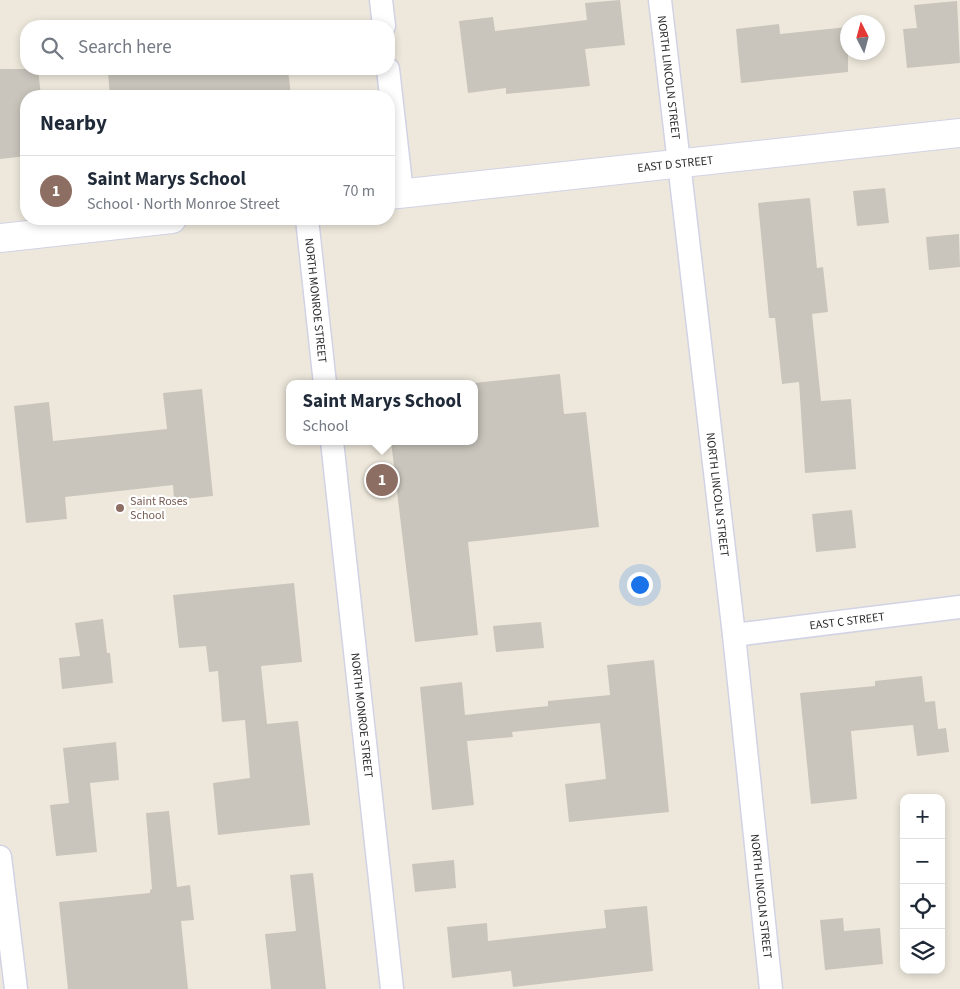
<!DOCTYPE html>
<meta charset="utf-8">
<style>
:root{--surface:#fff;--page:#f6f6f7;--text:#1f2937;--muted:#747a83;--line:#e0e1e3;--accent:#0f766e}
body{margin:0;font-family:"Source Sans 3",sans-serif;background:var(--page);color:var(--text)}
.controls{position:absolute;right:15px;bottom:15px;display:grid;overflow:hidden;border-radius:10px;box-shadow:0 2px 8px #0003}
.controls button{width:45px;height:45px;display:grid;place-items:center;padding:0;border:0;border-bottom:1px solid var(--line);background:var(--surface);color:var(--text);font:25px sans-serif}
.compass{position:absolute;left:840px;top:15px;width:45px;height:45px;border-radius:50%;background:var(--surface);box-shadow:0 2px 8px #0003;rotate:354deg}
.you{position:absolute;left:639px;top:584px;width:18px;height:18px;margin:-12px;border:4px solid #fff;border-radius:50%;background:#1a73e8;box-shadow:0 0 0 8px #1a73e833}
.badge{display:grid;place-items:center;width:32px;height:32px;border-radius:50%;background:var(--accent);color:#fff;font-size:16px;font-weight:700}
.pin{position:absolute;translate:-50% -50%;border:2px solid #fff;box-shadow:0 1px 5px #0006}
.popup{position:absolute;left:286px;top:380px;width:192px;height:65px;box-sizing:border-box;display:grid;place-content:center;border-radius:10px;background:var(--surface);filter:drop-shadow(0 1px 4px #0005);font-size:16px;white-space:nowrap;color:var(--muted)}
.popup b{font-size:19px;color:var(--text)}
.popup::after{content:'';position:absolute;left:50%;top:100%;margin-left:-10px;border:10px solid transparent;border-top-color:var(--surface)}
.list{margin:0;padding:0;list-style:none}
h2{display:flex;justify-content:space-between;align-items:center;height:65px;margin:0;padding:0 20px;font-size:21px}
h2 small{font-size:16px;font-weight:400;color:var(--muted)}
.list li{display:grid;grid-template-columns:32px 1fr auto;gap:15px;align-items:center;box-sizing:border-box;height:70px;padding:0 20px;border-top:1px solid var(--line)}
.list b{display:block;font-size:19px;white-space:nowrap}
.list p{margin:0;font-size:16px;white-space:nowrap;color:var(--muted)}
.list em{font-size:16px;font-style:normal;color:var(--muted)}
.icon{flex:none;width:28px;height:28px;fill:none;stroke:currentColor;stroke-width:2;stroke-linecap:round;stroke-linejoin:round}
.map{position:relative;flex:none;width:960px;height:989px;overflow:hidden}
.search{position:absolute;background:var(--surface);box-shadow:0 2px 8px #0003;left:20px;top:20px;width:375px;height:55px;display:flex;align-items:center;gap:12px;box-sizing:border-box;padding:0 18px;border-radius:20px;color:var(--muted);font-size:19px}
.panel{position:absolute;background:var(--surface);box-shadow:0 2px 8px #0003;left:20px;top:90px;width:375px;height:135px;border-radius:20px}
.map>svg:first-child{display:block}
.building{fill:#c9c5bc}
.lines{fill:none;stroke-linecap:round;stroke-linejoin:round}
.minor-casing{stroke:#d1d3e5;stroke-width:25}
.tertiary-casing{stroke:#d1d3e5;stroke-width:30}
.minor{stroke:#fff;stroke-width:22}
.tertiary{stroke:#fff;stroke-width:28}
.education-dot{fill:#8d6e63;stroke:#fff;stroke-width:2}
.labels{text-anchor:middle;stroke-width:4.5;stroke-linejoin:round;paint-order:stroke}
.street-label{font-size:12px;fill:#2b2b2b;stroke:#fff}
.education-label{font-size:12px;fill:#785e54;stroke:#fff;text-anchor:start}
</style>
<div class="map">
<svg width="960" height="989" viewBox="0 0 960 989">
<rect width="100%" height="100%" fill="#eee8dc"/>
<g class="building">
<path d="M620,0l5,45 -40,4 5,37 -84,8v-6l-38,5 -9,-72 34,-4 2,14 92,-11 -2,-17z"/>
<path d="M957,1l3,62 -53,5 -4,-39 14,-1 -3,-23z"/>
<path d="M779,24l1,10 68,-7v45l-107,11 -5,-54z"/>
<path d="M0,69h38l3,27h-15v60l-26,3z"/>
<path d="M146,69h52l1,4 42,-4h47l3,27h-181l-2,-23z"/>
<path d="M885,188l4,35 -32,3 -4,-35z"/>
<path d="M810,198l7,70 6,-1 5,45 -16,2 9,87 30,-2 5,70 -51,4 -6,-91 -17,2 -7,-66h-6l-11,-115z"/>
<path d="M959,234l1,33 -31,3 -3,-33z"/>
<path d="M560,374l4,40 22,-2 13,115 -131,15 10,93 -63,7 -24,-201h83v-58z"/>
<path d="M202,389l11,107 -39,4 -1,-15 -108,12 2,22 -41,4 -12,-117 35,-4 4,39 114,-12 -4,-36z"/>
<path d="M852,510l4,38 -40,4 -4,-38z"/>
<path d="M294,583l8,79 -41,4 6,58 31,-3 12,104 -92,10 -5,-52 37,-5 -5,-58 -23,2 -4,-51 -9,1 -3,-26 -27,2 -6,-53z"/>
<path d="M103,619l4,34h3l3,30 -51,6 -3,-31 21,-2 -5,-33z"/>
<path d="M541,622l3,26 -48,4 -3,-26z"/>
<path d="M654,660l15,152 -100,10 -4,-38 41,-5 -6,-56 -88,9 1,5 -46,4 7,64 -42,5 -12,-123 42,-5 3,33 83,-9v-5l62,-6 -3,-30z"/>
<path d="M922,676l3,26 10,-1 3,28 8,-1 3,24 -32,4 -4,-31 -62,6 6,68 -46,5 -11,-111 75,-7v-5z"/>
<path d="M116,742l3,38 -29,3 7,69 -41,4 -6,-51 19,-2 -6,-55z"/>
<path d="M169,811l8,76 13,-2 4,35 -13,1 7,68h-120l-9,-87 91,-9v-3l2,-1 -6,-76z"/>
<path d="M454,860l2,28 -41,4 -3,-28z"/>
<path d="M313,873l13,116h-55l-6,-55 31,-3 -6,-56z"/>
<path d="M647,906l6,65 -140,16 -2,-16 -59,7 -5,-51 40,-4 1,18 118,-13 -2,-18z"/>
<path d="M843,918l1,13 36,-3 3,36 -58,6 -5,-50z"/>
</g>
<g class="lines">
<defs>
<g id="minor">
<path d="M381,0l3,26"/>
<path id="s1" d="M660,0l74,635 37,354"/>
<path d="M388,69l14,124"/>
<path id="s2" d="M307,219l18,165"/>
<path id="s3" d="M332,441l60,548"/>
<path id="s4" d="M734,635l226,-28"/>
<path d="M0,857l16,132"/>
</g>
<g id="tertiary">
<path id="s5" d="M389,195l571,-62"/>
<path d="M0,238l172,-19"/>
</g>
</defs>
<use href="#minor" class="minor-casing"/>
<use href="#tertiary" class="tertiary-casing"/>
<use href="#minor" class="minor"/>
<use href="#tertiary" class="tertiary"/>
</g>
<circle class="education-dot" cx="120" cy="508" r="5"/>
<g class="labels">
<g class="street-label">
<text dy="4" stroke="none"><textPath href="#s1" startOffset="78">NORTH LINCOLN STREET</textPath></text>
<text dy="4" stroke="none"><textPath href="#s5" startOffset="288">EAST D STREET</textPath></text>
<text dy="4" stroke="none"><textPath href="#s2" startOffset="82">NORTH MONROE STREET</textPath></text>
<text dy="4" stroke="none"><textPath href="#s1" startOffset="498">NORTH LINCOLN STREET</textPath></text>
<text dy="4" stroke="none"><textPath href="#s4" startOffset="114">EAST C STREET</textPath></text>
<text dy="4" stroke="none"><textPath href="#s3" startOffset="276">NORTH MONROE STREET</textPath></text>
<text dy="4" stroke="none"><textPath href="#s1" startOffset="902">NORTH LINCOLN STREET</textPath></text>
</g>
<g class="education-label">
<text x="130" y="505">Saint Roses<tspan x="130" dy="14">School</tspan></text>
</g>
</g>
</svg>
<div class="controls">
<button>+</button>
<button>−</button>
<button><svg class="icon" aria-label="locate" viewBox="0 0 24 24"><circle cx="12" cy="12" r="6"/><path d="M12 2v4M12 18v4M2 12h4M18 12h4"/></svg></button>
<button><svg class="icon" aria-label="layers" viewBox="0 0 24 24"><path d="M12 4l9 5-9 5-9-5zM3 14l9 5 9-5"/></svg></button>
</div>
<svg class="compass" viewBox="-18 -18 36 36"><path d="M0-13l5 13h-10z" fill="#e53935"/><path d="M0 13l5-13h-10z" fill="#747a83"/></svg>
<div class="you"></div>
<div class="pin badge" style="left:382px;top:480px;background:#8d6e63">1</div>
<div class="popup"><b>Saint Marys School</b>School</div>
<div class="search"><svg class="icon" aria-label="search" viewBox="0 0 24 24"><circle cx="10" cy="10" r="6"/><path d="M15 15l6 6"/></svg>Search here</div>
<section class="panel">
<h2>Nearby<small></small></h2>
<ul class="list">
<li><span class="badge" style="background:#8d6e63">1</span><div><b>Saint Marys School</b><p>School · North Monroe Street</p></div><em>70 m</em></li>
</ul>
</section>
</div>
